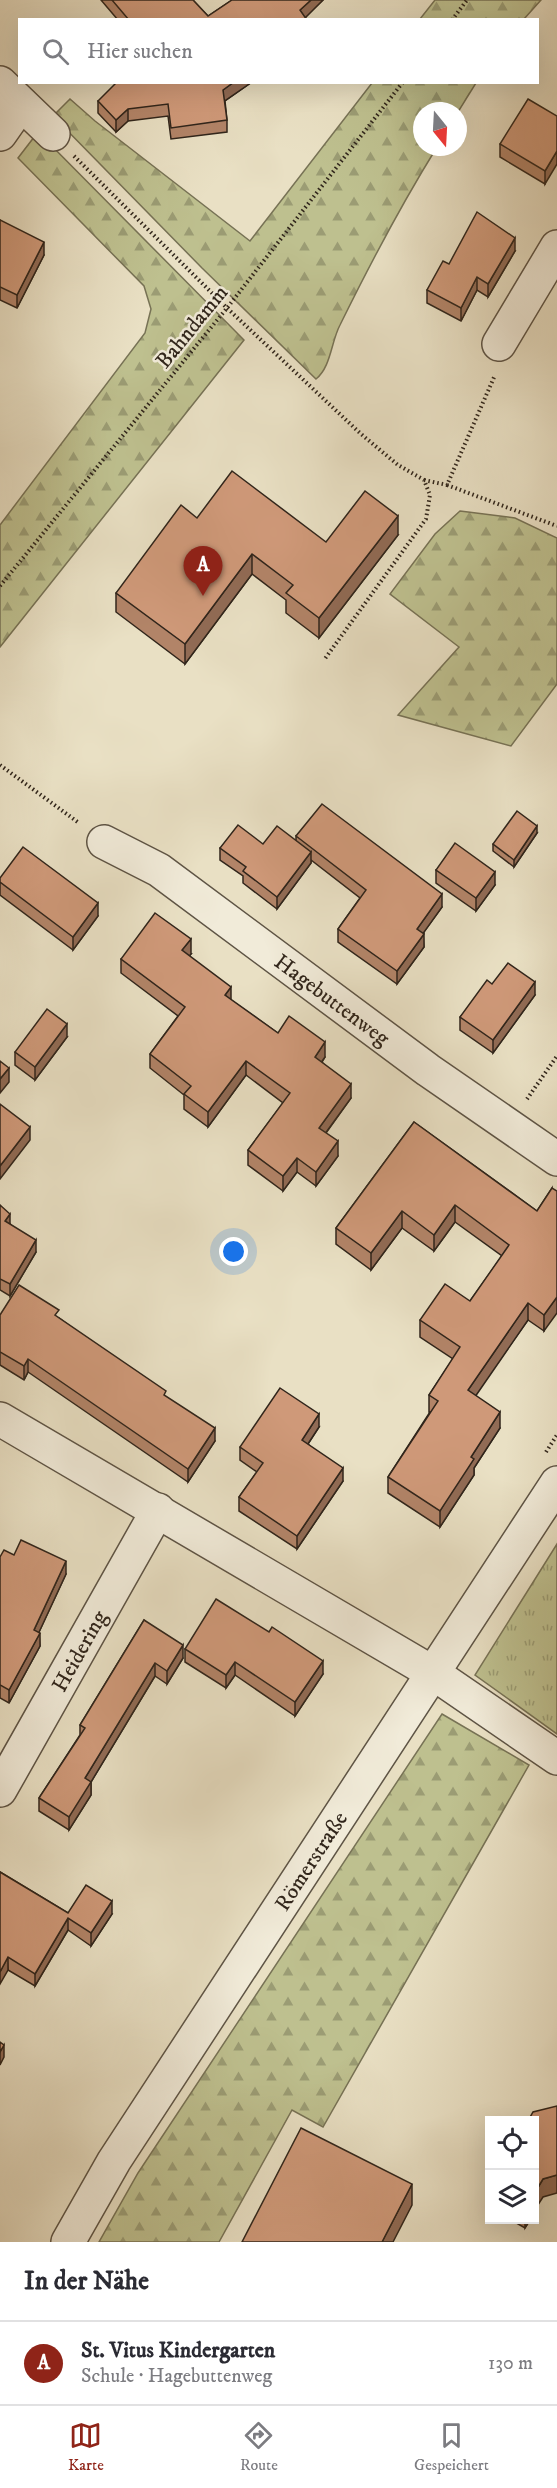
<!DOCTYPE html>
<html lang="de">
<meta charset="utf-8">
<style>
:root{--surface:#fff;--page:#f2f2f3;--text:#2b2b33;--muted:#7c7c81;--line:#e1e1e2;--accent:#8f2418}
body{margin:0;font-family:"IM FELL DW Pica",serif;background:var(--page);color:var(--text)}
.controls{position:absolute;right:18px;bottom:18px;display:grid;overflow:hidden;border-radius:0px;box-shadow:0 6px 24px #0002}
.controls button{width:54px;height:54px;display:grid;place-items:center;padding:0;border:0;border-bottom:2px solid var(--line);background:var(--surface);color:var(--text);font:30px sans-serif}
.compass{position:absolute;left:413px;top:102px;width:54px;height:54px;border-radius:50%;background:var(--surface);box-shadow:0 6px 24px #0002;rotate:162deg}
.you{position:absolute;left:234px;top:1252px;width:21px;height:21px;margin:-15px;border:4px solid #fff;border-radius:50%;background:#1a73e8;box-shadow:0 0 0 9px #1a73e833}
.badge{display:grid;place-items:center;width:39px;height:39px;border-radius:50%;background:var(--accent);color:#fff;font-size:20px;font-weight:700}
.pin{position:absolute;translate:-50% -50px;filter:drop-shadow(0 2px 3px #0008)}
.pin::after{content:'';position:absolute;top:32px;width:21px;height:18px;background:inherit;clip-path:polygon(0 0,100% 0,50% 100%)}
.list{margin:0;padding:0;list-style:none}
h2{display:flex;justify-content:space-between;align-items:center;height:78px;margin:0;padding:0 24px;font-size:26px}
h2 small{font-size:20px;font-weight:400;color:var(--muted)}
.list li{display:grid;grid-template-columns:39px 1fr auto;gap:18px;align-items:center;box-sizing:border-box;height:84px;padding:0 24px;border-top:2px solid var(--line)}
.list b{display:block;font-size:22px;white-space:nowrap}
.list p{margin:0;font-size:20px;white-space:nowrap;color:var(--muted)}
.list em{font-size:20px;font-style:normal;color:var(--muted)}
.icon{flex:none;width:33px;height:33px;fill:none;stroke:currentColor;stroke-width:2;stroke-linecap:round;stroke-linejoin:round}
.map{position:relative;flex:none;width:557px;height:2242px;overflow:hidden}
.search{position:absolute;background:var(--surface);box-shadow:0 6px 24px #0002;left:18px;right:18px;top:18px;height:66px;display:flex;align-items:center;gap:15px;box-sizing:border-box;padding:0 21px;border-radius:0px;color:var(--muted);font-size:22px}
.sheet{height:162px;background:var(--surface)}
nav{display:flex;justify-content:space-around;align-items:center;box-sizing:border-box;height:84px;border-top:2px solid var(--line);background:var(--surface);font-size:16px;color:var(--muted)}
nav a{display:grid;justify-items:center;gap:3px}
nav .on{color:var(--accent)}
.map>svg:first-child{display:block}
.grass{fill:url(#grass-tufts);stroke:#777255;stroke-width:1.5}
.forest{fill:url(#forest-firs);stroke:#777255;stroke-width:1.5}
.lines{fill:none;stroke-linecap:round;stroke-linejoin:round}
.minor-casing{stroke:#5e5445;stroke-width:36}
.path{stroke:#30251b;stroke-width:4;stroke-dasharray:1.5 3;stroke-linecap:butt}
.minor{stroke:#f1ebd9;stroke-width:33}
.wall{fill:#b28468;stroke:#30251b;stroke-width:1.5}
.shaded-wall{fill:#916b55;stroke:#30251b;stroke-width:1.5}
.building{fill:#cf9979;stroke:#30251b;stroke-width:1.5}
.labels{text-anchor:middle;stroke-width:5;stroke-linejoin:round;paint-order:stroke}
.street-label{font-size:22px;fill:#30251b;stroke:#f1ebd9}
</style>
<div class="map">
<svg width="557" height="2242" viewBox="0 0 557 2242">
<defs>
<pattern id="grass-tufts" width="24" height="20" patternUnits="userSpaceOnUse" patternTransform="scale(1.5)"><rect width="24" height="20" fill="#bec08f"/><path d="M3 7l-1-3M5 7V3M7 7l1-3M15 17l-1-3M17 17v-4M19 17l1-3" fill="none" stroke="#9b9c74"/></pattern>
<pattern id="forest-firs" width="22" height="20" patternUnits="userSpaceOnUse" patternTransform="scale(1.5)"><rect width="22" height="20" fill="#bec08f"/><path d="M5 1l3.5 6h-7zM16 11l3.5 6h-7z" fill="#9b9c74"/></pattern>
</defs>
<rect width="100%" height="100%" fill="#e9e0c4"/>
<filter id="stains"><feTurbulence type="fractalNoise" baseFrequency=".00333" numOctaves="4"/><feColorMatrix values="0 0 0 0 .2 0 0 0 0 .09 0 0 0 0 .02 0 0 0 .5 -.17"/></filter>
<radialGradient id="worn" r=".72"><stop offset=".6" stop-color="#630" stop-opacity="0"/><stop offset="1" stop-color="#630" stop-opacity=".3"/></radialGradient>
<path class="grass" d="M557,1544v190l-82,-59z"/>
<g class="forest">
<path d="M435,0h106l-17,19h-104z"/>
<path d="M372,83h104l-18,29 -36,-1v36h15c-36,58 -67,117 -97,178 -9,17 -9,42 -24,54l-114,-111 -149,-152 17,-17 25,22 155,120z"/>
<path d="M38,132l206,208 -244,307v-122l145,-192 6,-24 -7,-23 -126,-128z"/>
<path d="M460,511l55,7 42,20v146l-46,62 -113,-31 61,-68 -69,-53 45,-60z"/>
<path d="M442,1714l87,51 -206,362 -31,-17 -73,132h-120l39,-69z"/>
</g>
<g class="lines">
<defs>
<g id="minor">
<path d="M0,83l53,51"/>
<path d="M0,134l21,-30"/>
<path d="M499,344l58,-97"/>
<path id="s1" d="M104,842l55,28 269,200 129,89"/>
<path d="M0,1419l433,254 124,85"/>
<path id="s2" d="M0,1790l158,-280"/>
<path id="s3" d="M68,2242l46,-81 443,-678"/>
</g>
</defs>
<use href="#minor" class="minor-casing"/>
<g class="path">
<path d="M452,20l15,-20"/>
<path d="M74,156l153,152 134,126 37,31 26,15 6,15 -4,24 -102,141"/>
<path d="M424,480l23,5 48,-110"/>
<path d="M447,485l110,41"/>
<path d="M0,586l227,-278 176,-226"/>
<path d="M0,765l79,58"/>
<path d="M527,1099l30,-43"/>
<path d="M546,1452l11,-17"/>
</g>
<use href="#minor" class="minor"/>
</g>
<g class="wall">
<path d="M101,0h92l15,16 24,-16h91l-18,17 2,3h-189z"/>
<path d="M252,82l-27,19 2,19v12l-56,7 -3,-23 -40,5 -12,11 -18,-19v-12z"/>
<path d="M557,116l-12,68 -45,-27v-13z"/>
<path d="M0,220l44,35 -27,53 -17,-8z"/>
<path d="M515,251l-27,46 -11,-7 -16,31 -34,-18v-13l22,-26z"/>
<path d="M197,518l129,24 72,-7 -79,103 -33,-25v-13l-34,-26 -67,90 -69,-52v-19z"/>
<path d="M537,833l-23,34 -21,-16v-7z"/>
<path d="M296,836l146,71 -19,26 1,14 -27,37 -59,-42v-13l22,-31 -49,-38v3l-34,46 -34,-26v-7l-23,-16v-12l76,-7z"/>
<path d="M436,870l59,15 -19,26 -40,-28z"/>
<path d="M0,882l98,34 -25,34 -73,-55z"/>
<path d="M191,954l-2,2 42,44 47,33 47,24 -3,5 29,36 -25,35 12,23 -22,30 -19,-14 -14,19 -35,-26v-15l35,-47 -37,-28 -38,52 -24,-18v-14l-34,-27v-14l28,-38 -57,-43v-14z"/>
<path d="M492,984l43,11 -42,58 -33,-23v-13z"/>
<path d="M67,1037l-32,43 -20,-15v-13z"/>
<path d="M414,1122l123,89 15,-23 -8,143 -16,-11 -53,75 25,33 -26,40v7l-34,52 -52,-34v-16l42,-65h-1v-17l24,-36 -33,-22v-17l50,-19 32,-45 -47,-34 -21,29 -32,-23 -31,42 -35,-26v-16z"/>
<path d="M0,1205l10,19 26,28 -26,44 -10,-6z"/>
<path d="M0,1315l59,3 107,79 49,44 -27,41 -160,-110 -4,8 -24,-15z"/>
<path d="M319,1427l-11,17 35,37 -46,68 -58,-38v-14l18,-25 -17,-12v-13z"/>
<path d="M14,1555l52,19 -27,58 1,14 -31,57 -9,-5v-141z"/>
<path d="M144,1620l39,38 -16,26 -12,-8 -64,106v13l-22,35 -30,-19v-13l41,-63v-10z"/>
<path d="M185,1649l138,25 -28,42 -60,-41 -9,13 -41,-26z"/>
<path d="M0,1872l68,41 44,1 -21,32 -23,-16 -33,56 -27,-16z"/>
<path d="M489,2185v22l-1,-1v-18z"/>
<path d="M511,2220h19l-5,8z"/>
</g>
<g class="shaded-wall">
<path d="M311,0h12l-20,20 -3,-10z"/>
<path d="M234,82h18l-29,20v-12z"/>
<path d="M128,109v12l-12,11v-12z"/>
<path d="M557,151v13l-12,20v-13z"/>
<path d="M515,238v13l-27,46v-13z"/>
<path d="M44,242v13l-27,53v-13z"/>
<path d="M477,277v13l-16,31v-13z"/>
<path d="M398,516v19l-79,103v-20z"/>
<path d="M252,554v20l-67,90v-20z"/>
<path d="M537,826v7l-23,34v-7z"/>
<path d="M311,852v11l-34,46v-12z"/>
<path d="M495,872v13l-19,26v-13z"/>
<path d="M442,894v13l-25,35v-13z"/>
<path d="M98,903v13l-25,34v-13z"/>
<path d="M424,934v13l-27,37v-13z"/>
<path d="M191,939v15l-9,11v-15z"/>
<path d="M535,982v13l-42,58v-13z"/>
<path d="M231,987v15l-6,-7z"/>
<path d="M67,1024v13l-32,43v-13z"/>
<path d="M325,1042v15l-10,14v-14z"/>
<path d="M246,1061v14l-38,52v-15z"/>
<path d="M9,1068v14l-9,11v-14z"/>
<path d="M351,1084v14l-32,44v-14z"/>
<path d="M30,1127v13l-30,39v-13z"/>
<path d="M338,1141v15l-22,30v-14z"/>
<path d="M297,1158v14l-14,19v-15z"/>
<path d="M455,1205v17l-21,29v-16z"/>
<path d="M402,1211v17l-31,42v-17z"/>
<path d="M10,1214v12l-5,-5z"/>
<path d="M36,1240v12l-26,44v-12z"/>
<path d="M557,1297v16l-13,18v-16z"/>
<path d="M528,1303v17l-60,87v-17z"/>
<path d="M28,1359v13l-4,8v-14z"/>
<path d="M500,1412v16l-26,40v7l-34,52v-16l31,-54z"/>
<path d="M319,1414v13l-17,26v-13z"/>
<path d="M215,1428v13l-27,41v-13z"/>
<path d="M343,1468v13l-46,68v-13z"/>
<path d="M66,1561v13l-32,69v-13z"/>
<path d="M40,1633v13l-31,57v-13z"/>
<path d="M183,1645v13l-16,26v-13z"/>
<path d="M323,1661v13l-28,42v-14z"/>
<path d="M235,1662v13l-9,13v-13z"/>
<path d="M155,1663v13l-64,106v13l-22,35v-13l16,-39z"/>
<path d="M112,1901v13l-21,32v-13z"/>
<path d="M68,1918v12l-33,56v-12z"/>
<path d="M8,1957v13l-8,14v-12z"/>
<path d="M4,2045v12l-4,8v-13z"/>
<path d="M557,2175v18l-14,4 -9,14v-17l9,-15z"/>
<path d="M412,2184v21l-19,37h-11z"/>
<path d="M525,2220h5l-5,8z"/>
</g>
<g class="building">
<path d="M112,0h81l15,16 24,-16h79l-11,10 7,10h-178z"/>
<path d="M117,82h117l-11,8 4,30 -56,8 -3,-24 -40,5 -12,11 -18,-19z"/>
<path d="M528,99l29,17v35l-12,20 -45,-27z"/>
<path d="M477,212l38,26 -27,46 -11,-7 -16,31 -34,-18 16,-29 6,3z"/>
<path d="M0,220l44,22 -27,53 -17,-8z"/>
<path d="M232,471l94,71 39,-51 33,25 -79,102 -33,-25 7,-8 -41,-31 -67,90 -69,-51 65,-88 16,13z"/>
<path d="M322,804l120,90 -25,35 7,5 -27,37 -59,-42 28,-39 -70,-54z"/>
<path d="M517,811l20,15 -23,34 -21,-16z"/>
<path d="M238,825l25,19 14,-18 34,26 -34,45 -34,-26 3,-4 -26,-19z"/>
<path d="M455,843l40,29 -19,26 -40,-28z"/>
<path d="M23,847l75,56 -25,34 -73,-55v-4z"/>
<path d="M155,913l36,26 -9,11 49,37 -6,8 53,38 11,-17 36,26 -10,15 36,27 -32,44 19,13 -22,31 -19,-14 -14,18 -35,-26 42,-57 -44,-32 -38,51 -24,-18 7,-8 -41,-32 35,-47 -64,-48z"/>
<path d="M508,963l27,19 -42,58 -33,-23 27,-37 5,4z"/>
<path d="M47,1009l20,15 -32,43 -20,-15z"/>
<path d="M0,1061l9,7 -9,11z"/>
<path d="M0,1104l30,23 -30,39z"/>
<path d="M414,1122l123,89 15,-23 5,3v106l-13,18 -16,-12 -60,87 32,22 -29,45 3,2 -34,52 -52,-34 50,-76 -9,-6 31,-48 -40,-27 25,-36 25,17 39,-56 -54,-40 -21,30 -32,-24 -31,42 -35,-25z"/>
<path d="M0,1205l10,9 -5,7 31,19 -26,44 -10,-5z"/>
<path d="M19,1285l40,25 -4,5 111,76 -2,4 51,33 -27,41 -160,-110 -4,7 -24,-14v-37z"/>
<path d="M280,1388l39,26 -17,26 41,28 -46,68 -58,-39 24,-34 -23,-16z"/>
<path d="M21,1540l45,21 -32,69 6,3 -31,57 -9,-5v-128l4,-7 10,5z"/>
<path d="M216,1599l53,33 3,-5 51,34 -28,41 -60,-40 -9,13 -41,-26z"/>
<path d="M144,1620l39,25 -16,26 -12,-8 -70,115 6,4 -22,35 -30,-19 46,-70 -5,-3z"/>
<path d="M0,1872l68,41 18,-28 26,16 -21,32 -23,-15 -33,56 -27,-17 -8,15z"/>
<path d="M0,2042l4,3 -4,7z"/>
<path d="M557,2106v69l-14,4 -9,15v-73h-6l5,-9z"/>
<path d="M301,2128l111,56 -30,58h-140z"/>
</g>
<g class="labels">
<g class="street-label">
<text transform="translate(191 326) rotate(-51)" y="8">Bahndamm</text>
<text dy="8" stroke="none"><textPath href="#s1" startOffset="278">Hagebuttenweg</textPath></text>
<text dy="8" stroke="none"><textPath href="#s2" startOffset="160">Heidering</textPath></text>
<text dy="8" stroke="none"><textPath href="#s3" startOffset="452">Römerstraße</textPath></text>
</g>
</g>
<rect width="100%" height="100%" filter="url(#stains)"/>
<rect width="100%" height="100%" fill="url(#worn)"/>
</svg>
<div class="controls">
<button><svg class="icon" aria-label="locate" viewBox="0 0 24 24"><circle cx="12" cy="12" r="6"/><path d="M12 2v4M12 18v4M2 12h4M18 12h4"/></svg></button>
<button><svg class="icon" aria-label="layers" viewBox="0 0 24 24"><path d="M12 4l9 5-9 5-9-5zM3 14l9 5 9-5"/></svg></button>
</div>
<svg class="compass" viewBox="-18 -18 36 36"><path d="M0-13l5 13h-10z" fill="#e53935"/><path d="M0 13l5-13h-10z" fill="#7c7c81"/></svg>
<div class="you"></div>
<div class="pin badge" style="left:203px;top:596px">A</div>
<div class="search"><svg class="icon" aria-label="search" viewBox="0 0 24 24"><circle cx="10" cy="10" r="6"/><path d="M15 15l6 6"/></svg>Hier suchen</div>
</div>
<section class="sheet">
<h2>In der Nähe<small></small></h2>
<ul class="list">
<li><span class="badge">A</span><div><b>St. Vitus Kindergarten</b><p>Schule · Hagebuttenweg</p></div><em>130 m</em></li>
</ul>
</section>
<nav>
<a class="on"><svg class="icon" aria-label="map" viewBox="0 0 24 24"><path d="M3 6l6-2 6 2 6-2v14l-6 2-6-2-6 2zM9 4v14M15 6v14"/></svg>Karte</a>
<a><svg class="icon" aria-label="directions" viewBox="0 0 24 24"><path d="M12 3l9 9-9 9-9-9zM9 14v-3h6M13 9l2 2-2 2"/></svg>Route</a>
<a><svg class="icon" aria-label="saved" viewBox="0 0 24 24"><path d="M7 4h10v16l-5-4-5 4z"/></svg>Gespeichert</a>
</nav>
